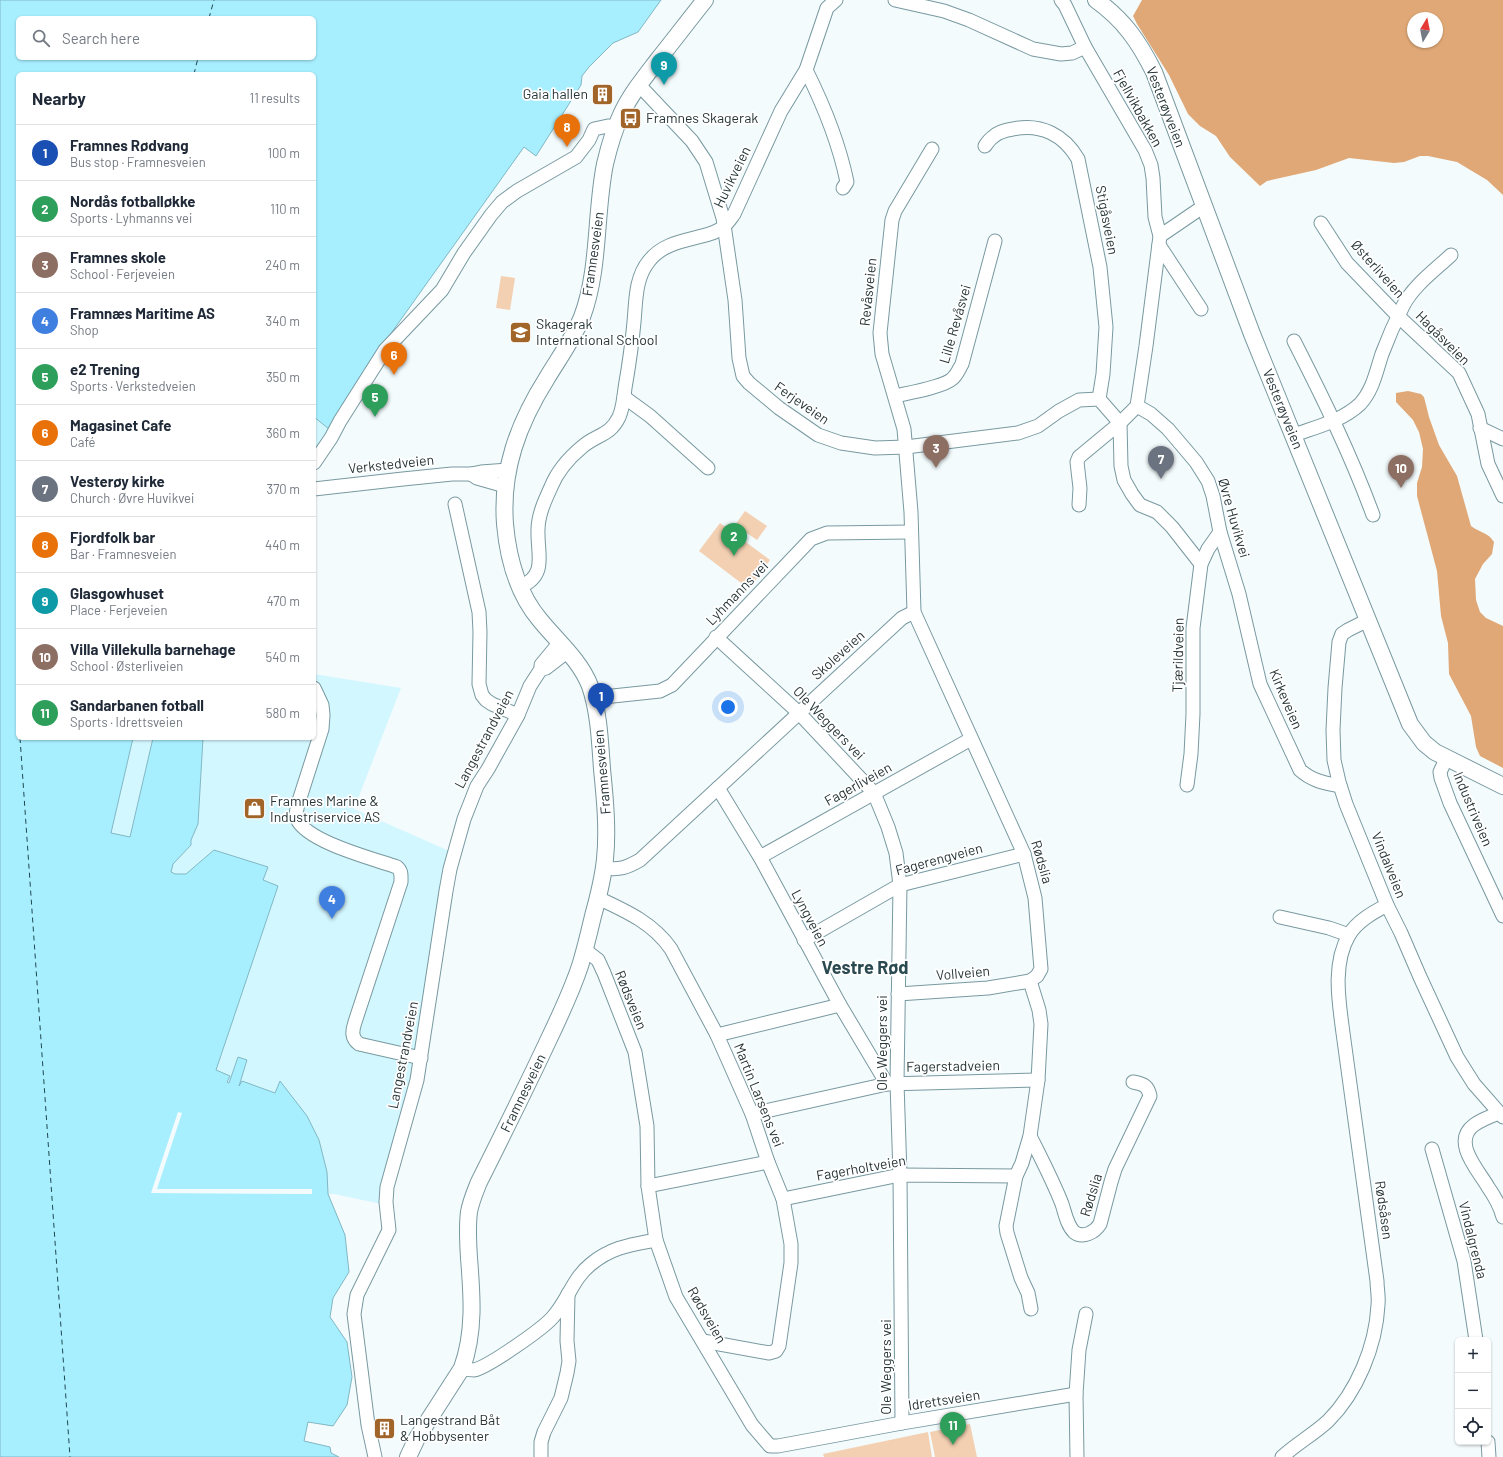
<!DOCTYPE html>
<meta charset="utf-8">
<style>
:root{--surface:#fff;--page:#f6f6f7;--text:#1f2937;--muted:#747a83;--line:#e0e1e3;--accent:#0b8043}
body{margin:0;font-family:Barlow,sans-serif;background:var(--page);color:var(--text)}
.controls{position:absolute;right:12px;bottom:12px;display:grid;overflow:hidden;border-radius:6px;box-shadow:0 1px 3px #0004}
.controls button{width:36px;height:36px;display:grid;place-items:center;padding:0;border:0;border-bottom:1px solid var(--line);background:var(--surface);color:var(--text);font:20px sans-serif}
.compass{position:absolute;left:1407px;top:12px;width:36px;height:36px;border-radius:50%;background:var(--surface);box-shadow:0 1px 3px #0004;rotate:10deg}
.you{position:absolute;left:728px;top:707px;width:14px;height:14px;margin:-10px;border:3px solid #fff;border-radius:50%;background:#1a73e8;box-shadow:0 0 0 6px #1a73e833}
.badge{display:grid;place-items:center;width:26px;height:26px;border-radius:50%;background:var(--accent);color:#fff;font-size:13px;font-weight:700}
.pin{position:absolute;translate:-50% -33px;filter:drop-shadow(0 1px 2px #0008)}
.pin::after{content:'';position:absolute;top:21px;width:14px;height:12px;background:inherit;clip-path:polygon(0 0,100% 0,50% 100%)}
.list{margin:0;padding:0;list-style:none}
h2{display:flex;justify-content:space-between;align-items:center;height:52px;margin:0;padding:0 16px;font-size:17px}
h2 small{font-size:13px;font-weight:400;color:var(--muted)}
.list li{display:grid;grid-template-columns:26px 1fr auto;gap:12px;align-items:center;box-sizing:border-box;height:56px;padding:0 16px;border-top:1px solid var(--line)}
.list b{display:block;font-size:15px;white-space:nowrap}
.list p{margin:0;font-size:13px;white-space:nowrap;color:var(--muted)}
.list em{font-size:13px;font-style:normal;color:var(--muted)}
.icon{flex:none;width:22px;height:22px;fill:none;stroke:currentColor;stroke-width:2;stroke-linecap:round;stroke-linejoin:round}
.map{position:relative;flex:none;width:1503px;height:1457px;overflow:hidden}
.search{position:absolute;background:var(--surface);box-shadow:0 1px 3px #0004;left:16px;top:16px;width:300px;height:44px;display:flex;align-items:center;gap:10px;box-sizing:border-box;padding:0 14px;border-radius:6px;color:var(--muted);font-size:15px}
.panel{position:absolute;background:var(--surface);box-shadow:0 1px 3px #0004;left:16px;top:72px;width:300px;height:668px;border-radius:6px}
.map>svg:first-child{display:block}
.built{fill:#d3f7ff}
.green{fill:#f3d0b2}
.forest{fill:#e0a876;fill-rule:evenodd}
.water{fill:#a7efff;stroke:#81b7c3;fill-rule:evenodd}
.pier{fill:#f4fbfd}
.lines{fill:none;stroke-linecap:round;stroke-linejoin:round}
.ferry{stroke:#1e4851;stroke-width:1;stroke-dasharray:5 4;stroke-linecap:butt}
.minor-casing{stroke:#7899a0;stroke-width:15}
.major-casing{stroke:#7899a0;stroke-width:18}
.minor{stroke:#fff;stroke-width:13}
.major{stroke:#fff;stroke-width:16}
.labels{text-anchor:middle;stroke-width:3.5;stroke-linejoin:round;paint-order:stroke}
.poi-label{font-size:14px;fill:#273538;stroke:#fff;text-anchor:start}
.street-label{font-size:14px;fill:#273538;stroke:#fff}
.district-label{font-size:18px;font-weight:bold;fill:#2a4950;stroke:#fff}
</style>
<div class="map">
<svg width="1503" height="1457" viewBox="0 0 1503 1457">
<rect width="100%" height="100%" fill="#f4fbfd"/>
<g class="built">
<path d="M314,417l15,12 -15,34z"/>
<path d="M314,674l87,14 -47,121 100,44 -18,101 -50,251 -52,-11h-6l-1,-22 -47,-91 -5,12 -33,-12 -2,6 -1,-1 8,-25 -9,-4 -9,26 -13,-13 62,-184 -15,-6 -49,-30 -28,24h-11l-4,-2 2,-8 18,-19v-5l7,-16 5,-86h111z"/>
<path d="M133,738h20l-23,99 -19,-4z"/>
</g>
<g class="green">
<path d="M501,276l14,2 -5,32 -14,-2z"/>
<path d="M745,511l22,15 -10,14 -22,-15z"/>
<path d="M720,523l50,37 -21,29 -50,-38z"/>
<path d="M970,1424l7,33h-42l-5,-25z"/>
<path d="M928,1432l4,25h-108l-1,-3z"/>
</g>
<g class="forest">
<path d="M1142,0h361v195l-16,-15 -30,-18 -29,-6h-8l-16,6 -10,1 -45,-5 -33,12 -49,11 -7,5 -30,-29 -14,-21 -16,-10 -12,-12 -19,-39 -32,-51 -4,-8zM1413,18h24v24h-24z"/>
<path d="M1408,391l13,3 3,3 5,20 10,28 18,31 14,50c9,7 17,6 23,16l-2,12 -9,10 -8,15 1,21 4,12 6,6 17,8v142l-23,-12 -4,-9 -5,-31 -22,-42 -1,-31 -7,-27 -4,-45 -20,-75v-13l5,-16 1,-18 -4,-17 -6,-12 -17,-18v-9z"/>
</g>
<path class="water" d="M0,0h661l-23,32 -25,11 -24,24 -7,9 -1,9 -45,71 -12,-9 -147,206 -48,76 -15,-12v-343h-296v664h115l-22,95 19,4 23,-99h50l-5,86 -7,16v5l-18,19 -2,8 4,2h11l28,-24 54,17 -5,13 15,6 -62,184 14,6 -3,6 2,1 9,-26 9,3 -8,26 3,-5 33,12 5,-12 27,35 12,24 8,32 1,22 17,41 4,37 -16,26 -3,19 17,25 5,35 -5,28 -14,21 -25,-4 -4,19 26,6 1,6 8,4h-339zM18,18h296v40h-296z"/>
<path class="pier" d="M178,1112l4,1 -25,76h155v5l-161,-1z"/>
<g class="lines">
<g class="ferry">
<path d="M209,18l5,-18"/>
<path d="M194,74l4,-16"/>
<path d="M20,738l50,719"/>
</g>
<defs>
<g id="minor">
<path d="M895,0l49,11 25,9 64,29 28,5 11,-1 13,-6"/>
<path d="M1061,0l4,5 20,42 60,103 6,15 2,13 2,39 5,19 -14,110 -9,60 -17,17 -41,34 -2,5 3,26 -1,17"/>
<path d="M806,70c18,36 33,73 41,112l-4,6"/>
<path d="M639,85l53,56 14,21 17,56 12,82 4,58 4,18 6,7 30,25 39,27 23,8 34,5 31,-1 112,-14 20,-7 21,-15 20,-11 20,-1 21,24"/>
<path d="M985,146c2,-3 5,-7 8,-9 5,-5 13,-7 20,-8 28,-6 51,6 65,30l22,108 6,60 -3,47 -4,25"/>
<path d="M1321,223l26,40 51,53 61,57 19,41 10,50 15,32"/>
<path d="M1160,236l44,-30"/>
<path d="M1159,245l42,64"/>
<path d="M1294,341c29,57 57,114 79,174"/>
<path d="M895,396c13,-3 48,-9 57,-17 5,-4 7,-10 10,-15l33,-123"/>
<path d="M624,397l26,19 58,52"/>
<path d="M1137,406l14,8 17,15 28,33 12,19 5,15 7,36 19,62 21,90 40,86c12,11 25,13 40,16"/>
<path d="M1120,423l1,43 3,14 8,14 8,11 17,7 15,15 29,37"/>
<path d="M1480,428l23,11"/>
<path d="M1294,435c22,-8 48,-14 66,-31 13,-14 16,-32 22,-50 6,-16 13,-32 21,-48 10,-20 31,-35 48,-51"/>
<path d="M314,463l17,-25 9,-17 45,-71 57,-60 22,-37 27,-38 11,-13 15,-11 59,-34 13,-17 5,-11 14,-3 8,1"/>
<path d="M471,474l6,4 28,8"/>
<path d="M314,489l89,-10 49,-5h19l10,-2 27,-2"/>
<path d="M455,504l24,108 1,20 -1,52 3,11 4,5 6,4 26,11"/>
<path d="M520,587c28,-12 17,-33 18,-57 0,-15 7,-30 13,-43 6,-15 19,-30 31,-40 15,-13 28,-11 37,-30 4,-9 5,-20 6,-29 4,-23 7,-44 9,-66 2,-21 1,-44 15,-61 13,-17 34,-20 53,-25 8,-2 16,-4 22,-10 4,-3 7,-8 10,-12l47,-103 25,-41 21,-62 9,-8"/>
<path d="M1368,620l-20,10 -6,4 -3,8 -4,46 -2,42 1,30 5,22 7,22 41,101 14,28 19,44 37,80 17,27 29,33"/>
<path d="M716,637l83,76 75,80 14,34 8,26 4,32 -3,198 3,92 2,248"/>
<path d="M543,669l3,-1 22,-17"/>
<path d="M314,688l8,17 1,10 -1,14 -24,75c-1,5 -3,10 -1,15 10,23 77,40 100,48 5,4 4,9 4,15l-46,140c-3,9 -4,16 4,22l62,14"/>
<path d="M594,698l66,-7 12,-6 139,-146 16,-6 84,-1"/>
<path d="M1446,759l-6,13 1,6 9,25 53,113"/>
<path d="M1187,785l4,-31 2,-40v-86l8,-64 7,-15 12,-17"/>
<path d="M718,788l42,69 80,148 47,79"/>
<path d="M760,857l211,-118"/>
<path d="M604,868c16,2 22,0 36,-8l262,-242 12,-6"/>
<path d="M598,898c28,13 55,25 73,51l46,86 35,79 16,48 15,37 8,45v19l-12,83 -3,5 -7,2 -66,-12"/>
<path d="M1280,917l49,11 20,7"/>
<path d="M804,940l96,-55 124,-31"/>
<path d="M585,950l13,10 6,13 31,79 12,74 1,60 8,54 20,57 76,128 18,21h8l124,-23 174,-29"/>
<path d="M1030,981l9,29 2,14 -3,56 -8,56 -8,27 -6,13 -10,50 1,7 14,45 7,15 3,16"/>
<path d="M898,994l90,-6 42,-7 7,-5 4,-7 -6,-71 -11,-44 -110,-242 -3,-100 -7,-83 -22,-75 -2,-21 12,-113 3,-9 37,-62"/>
<path d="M717,1035l123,-30"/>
<path d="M1499,1113c-8,3 -18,7 -25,12 -23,17 5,46 14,62 7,10 12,19 15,30"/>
<path d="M752,1114l135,-30 151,-4"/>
<path d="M1030,1136c11,22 23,45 32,68 3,9 5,21 12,28 9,7 21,0 26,-8l11,-42 4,-13 35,-73c-2,-10 -6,-12 -17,-14"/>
<path d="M1432,1149l32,112 12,79"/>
<path d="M648,1186l120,-24"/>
<path d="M783,1199l117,-24 116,1"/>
<path d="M462,1368c3,1 7,2 12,2 14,-3 67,-40 78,-52 16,-17 20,-39 39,-54 21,-17 39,-19 65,-24"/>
<path d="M1488,1442l1,15"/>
<path d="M375,1457l-7,-32 -14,-111 3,-19 32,-65 -3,-28 1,-15 30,-107 29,-189 4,-22 14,-50 13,-33 11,-17 30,-54 12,-29 11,-17v-4l19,-23"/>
<path d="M541,1457v-15l3,-10 17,-34 6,-25 2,-12 -2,-20 1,-47"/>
<path d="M1077,1457l-1,-63 3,-44 7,-36"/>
<path d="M1282,1457c14,-13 32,-23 46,-36 29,-29 48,-75 50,-116 1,-8 -1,-16 -1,-24l-34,-248c-4,-31 -11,-69 6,-98 8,-14 25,-23 38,-30"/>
</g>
<g id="major">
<path d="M1096,0c28,20 43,42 58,72l98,262 158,390 14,19 11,9 68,34"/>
<path d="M408,1457l9,-19 45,-70c13,-36 10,-73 7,-110 -1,-16 -2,-31 0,-46 2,-11 6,-20 10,-30 23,-46 46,-92 68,-139 12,-25 24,-50 33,-77 5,-16 9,-33 13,-50 5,-18 10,-37 12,-57 3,-29 0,-60 -3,-90 -2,-27 -3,-57 -12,-83 -10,-26 -33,-45 -50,-66 -22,-26 -32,-62 -35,-96 -4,-54 13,-100 42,-146 12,-20 26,-39 35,-61 18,-48 13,-104 23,-153 4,-17 9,-34 16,-49 9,-20 23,-37 36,-54 16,-20 32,-41 48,-61"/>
</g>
</defs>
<use href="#minor" class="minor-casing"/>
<use href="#major" class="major-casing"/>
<use href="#minor" class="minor"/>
<use href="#major" class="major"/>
</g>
<defs>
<symbol id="building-square" viewBox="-11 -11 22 22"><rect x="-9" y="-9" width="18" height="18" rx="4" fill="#a26529" stroke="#fff"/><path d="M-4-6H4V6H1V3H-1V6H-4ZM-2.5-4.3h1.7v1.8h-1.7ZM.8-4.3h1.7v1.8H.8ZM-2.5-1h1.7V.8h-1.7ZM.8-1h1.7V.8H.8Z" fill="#fff"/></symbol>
<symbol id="bus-square" viewBox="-11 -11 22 22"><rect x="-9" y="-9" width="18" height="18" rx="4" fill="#a26529" stroke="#fff"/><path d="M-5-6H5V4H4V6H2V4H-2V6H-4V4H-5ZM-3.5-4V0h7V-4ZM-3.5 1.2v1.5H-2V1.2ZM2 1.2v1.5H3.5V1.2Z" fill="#fff"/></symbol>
<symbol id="school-square" viewBox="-11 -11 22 22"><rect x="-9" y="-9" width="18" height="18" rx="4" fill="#a26529" stroke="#fff"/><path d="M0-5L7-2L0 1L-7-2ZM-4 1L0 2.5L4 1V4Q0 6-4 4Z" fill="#fff"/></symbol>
<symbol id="shop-square" viewBox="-11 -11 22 22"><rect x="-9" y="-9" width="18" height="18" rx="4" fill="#a26529" stroke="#fff"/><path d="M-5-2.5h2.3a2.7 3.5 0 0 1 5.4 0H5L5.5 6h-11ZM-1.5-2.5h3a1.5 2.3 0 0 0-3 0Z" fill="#fff"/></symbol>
</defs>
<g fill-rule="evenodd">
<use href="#building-square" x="590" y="82" width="25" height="25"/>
<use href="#bus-square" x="618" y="106" width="25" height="25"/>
<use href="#school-square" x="508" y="320" width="25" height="25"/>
<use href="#shop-square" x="242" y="796" width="25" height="25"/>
<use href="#building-square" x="372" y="1416" width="25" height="25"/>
</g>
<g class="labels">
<g class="poi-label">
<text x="588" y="99" text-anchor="end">Gaia hallen</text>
<text x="646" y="123">Framnes Skagerak</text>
<text x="536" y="329">Skagerak<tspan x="536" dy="16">International School</tspan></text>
<text x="270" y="806">Framnes Marine &amp;<tspan x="270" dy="16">Industriservice AS</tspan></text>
<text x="400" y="1425">Langestrand Båt<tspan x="400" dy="16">&amp; Hobbysenter</tspan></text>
</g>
<g class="street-label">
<text transform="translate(1166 107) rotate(69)" y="5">Vesterøyveien</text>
<text transform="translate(1138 108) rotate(61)" y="5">Fjellvikbakken</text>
<text transform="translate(732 177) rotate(-64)" y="5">Huvikveien</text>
<text transform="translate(1107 220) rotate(79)" y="5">Stigåsveien</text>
<text transform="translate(593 254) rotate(-82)" y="5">Framnesveien</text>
<text transform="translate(1378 269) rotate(48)" y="5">Østerliveien</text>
<text transform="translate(868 292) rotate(-84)" y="5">Revåsveien</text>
<text transform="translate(955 324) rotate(-74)" y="5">Lille Revåsvei</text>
<text transform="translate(1443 338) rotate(45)" y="5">Hagåsveien</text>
<text transform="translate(802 403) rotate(35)" y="5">Ferjeveien</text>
<text transform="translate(1283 409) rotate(68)" y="5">Vesterøyveien</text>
<text transform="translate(391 464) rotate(-6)" y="5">Verkstedveien</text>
<text transform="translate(1234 518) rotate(74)" y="5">Øvre Huvikvei</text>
<text transform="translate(737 593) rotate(-46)" y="5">Lyhmanns vei</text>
<text transform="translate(838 655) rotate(-42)" y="5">Skoleveien</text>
<text transform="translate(1178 655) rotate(-89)" y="5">Tjærildveien</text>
<text transform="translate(1286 699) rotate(67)" y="5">Kirkeveien</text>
<text transform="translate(829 723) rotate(46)" y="5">Ole Weggers vei</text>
<text transform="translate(484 739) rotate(-62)" y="5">Langestrandveien</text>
<text transform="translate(602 772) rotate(-95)" y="5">Framnesveien</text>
<text transform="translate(858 784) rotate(-29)" y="5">Fagerliveien</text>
<text transform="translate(1473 809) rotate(67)" y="5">Industriveien</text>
<text transform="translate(939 859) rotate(-15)" y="5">Fagerengveien</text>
<text transform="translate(1042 862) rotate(74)" y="5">Rødslia</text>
<text transform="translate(1389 865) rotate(68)" y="5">Vindalveien</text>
<text transform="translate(810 918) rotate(62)" y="5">Lyngveien</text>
<text transform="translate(963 973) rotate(-5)" y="5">Vollveien</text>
<text transform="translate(631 1000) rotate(68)" y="5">Rødsveien</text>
<text transform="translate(882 1043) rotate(-90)" y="5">Ole Weggers vei</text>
<text transform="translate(403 1055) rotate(-79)" y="5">Langestrandveien</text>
<text transform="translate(953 1066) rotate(-1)" y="5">Fagerstadveien</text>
<text transform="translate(523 1093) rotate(-64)" y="5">Framnesveien</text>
<text transform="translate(759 1095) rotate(68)" y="5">Martin Larsens vei</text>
<text transform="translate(861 1168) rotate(-10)" y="5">Fagerholtveien</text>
<text transform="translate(1091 1195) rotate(-73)" y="5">Rødslia</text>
<text transform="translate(1384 1210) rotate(82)" y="5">Rødsåsen</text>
<text transform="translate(1473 1240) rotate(76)" y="5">Vindalgrenda</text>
<text transform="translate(707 1315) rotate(60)" y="5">Rødsveien</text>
<text transform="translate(886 1367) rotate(-90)" y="5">Ole Weggers vei</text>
<text transform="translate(944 1400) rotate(-9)" y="5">Idrettsveien</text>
</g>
<g class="district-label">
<text x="865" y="974">Vestre Rød</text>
</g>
</g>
</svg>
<div class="controls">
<button>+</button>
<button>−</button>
<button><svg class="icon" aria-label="locate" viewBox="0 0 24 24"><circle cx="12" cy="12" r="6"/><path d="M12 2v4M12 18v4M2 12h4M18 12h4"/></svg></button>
</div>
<svg class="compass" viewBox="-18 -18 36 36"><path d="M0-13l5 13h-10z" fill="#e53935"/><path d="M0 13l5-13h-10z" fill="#747a83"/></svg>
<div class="you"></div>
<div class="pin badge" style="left:601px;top:716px;background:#1a4fb4">1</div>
<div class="pin badge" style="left:734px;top:556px;background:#2e9e5b">2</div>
<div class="pin badge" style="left:936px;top:468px;background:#8d6e63">3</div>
<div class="pin badge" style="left:332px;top:919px;background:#3f7fe0">4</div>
<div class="pin badge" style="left:375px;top:417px;background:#2e9e5b">5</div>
<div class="pin badge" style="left:394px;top:375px;background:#e8710a">6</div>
<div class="pin badge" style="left:1161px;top:479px;background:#6b7280">7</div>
<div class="pin badge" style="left:567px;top:147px;background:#e8710a">8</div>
<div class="pin badge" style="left:664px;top:85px;background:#0f9aa8">9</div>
<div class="pin badge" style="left:1401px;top:488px;background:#8d6e63">10</div>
<div class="pin badge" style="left:953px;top:1445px;background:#2e9e5b">11</div>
<div class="search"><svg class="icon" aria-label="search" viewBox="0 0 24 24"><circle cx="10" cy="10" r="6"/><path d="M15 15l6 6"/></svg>Search here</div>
<section class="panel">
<h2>Nearby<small>11 results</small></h2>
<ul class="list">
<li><span class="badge" style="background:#1a4fb4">1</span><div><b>Framnes Rødvang</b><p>Bus stop · Framnesveien</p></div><em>100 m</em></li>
<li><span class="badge" style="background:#2e9e5b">2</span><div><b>Nordås fotballøkke</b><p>Sports · Lyhmanns vei</p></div><em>110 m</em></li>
<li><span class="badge" style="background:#8d6e63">3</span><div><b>Framnes skole</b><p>School · Ferjeveien</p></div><em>240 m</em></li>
<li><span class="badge" style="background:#3f7fe0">4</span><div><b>Framnæs Maritime AS</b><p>Shop</p></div><em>340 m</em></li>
<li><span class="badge" style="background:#2e9e5b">5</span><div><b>e2 Trening</b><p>Sports · Verkstedveien</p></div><em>350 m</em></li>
<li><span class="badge" style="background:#e8710a">6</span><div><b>Magasinet Cafe</b><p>Café</p></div><em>360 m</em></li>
<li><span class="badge" style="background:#6b7280">7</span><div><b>Vesterøy kirke</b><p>Church · Øvre Huvikvei</p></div><em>370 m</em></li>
<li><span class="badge" style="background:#e8710a">8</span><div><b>Fjordfolk bar</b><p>Bar · Framnesveien</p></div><em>440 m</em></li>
<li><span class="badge" style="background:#0f9aa8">9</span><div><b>Glasgowhuset</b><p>Place · Ferjeveien</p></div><em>470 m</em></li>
<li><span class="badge" style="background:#8d6e63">10</span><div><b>Villa Villekulla barnehage</b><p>School · Østerliveien</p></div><em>540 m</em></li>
<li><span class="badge" style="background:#2e9e5b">11</span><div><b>Sandarbanen fotball</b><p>Sports · Idrettsveien</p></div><em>580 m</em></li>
</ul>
</section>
</div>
